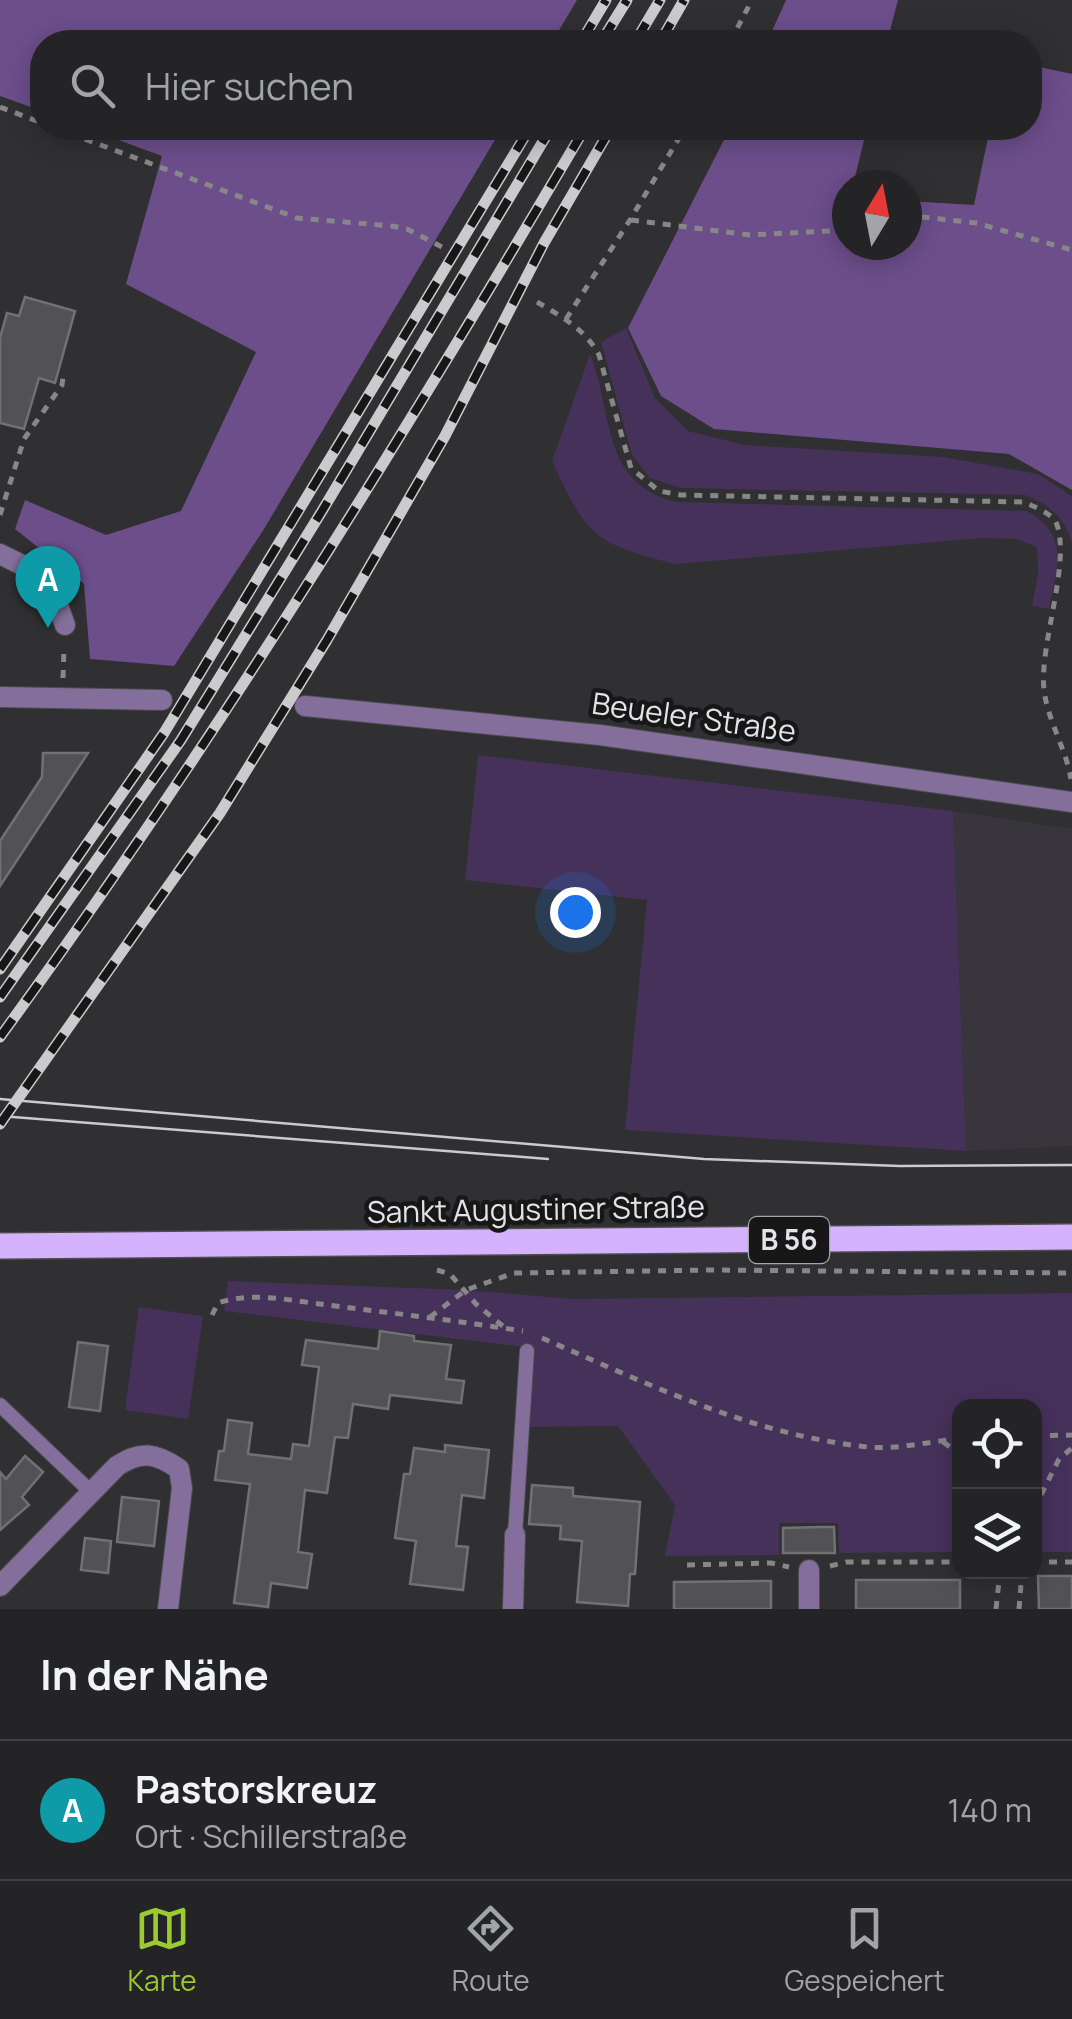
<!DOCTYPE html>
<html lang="de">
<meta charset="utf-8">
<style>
:root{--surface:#242325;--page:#2c2b2d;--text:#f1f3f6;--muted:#a3a4a7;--line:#414042;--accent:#9cca32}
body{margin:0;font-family:Manrope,sans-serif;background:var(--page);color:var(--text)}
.controls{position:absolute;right:30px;bottom:30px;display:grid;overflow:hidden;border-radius:20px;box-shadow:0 5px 25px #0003}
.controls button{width:90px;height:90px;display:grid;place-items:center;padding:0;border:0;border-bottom:2px solid var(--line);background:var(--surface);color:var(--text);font:50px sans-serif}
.compass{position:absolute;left:832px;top:170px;width:90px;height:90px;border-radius:50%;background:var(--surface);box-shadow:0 5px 25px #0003;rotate:10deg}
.you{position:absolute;left:575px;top:912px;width:35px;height:35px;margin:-25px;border:8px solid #fff;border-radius:50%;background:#1a73e8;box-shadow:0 0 0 15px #1a73e833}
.badge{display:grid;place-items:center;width:65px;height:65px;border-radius:50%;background:var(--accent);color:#fff;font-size:32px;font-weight:700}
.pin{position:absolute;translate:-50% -82px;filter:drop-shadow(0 2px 5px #0008)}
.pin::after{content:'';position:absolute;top:52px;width:35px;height:30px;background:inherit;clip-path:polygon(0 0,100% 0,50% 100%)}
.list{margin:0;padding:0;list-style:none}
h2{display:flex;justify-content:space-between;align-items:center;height:130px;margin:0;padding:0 40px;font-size:42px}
h2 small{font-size:32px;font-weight:400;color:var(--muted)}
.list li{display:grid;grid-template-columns:65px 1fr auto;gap:30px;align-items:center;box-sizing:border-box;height:140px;padding:0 40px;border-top:2px solid var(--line)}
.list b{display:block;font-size:38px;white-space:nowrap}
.list p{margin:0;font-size:32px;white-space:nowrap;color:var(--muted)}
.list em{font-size:32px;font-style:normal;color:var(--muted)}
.icon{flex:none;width:55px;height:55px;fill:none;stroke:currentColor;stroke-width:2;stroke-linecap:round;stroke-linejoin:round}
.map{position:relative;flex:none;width:1072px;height:1609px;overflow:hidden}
.search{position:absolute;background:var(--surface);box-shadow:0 5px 25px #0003;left:30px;right:30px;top:30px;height:110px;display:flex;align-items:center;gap:25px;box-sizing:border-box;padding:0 35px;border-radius:40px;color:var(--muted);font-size:38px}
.sheet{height:270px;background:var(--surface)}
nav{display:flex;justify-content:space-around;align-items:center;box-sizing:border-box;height:140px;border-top:2px solid var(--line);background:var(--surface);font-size:28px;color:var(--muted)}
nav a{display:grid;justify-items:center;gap:5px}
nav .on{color:var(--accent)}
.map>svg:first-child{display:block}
.built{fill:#39353d}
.green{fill:#46315b}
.forest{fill:#6c4e8b}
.building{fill:#525154;stroke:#717073;stroke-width:2.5}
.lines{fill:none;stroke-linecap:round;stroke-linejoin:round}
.lane-casing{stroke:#4d4c4e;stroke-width:16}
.street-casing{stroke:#4d4c4e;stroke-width:22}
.primary-casing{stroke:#4d4c4e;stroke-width:28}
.path{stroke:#878688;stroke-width:5;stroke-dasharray:8 8;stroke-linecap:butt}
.lane{stroke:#846f9c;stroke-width:14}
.street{stroke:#846f9c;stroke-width:20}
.primary{stroke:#d5b2fd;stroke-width:25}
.tram{stroke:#cbcacc;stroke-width:2.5}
.rail-casing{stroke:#cbcacc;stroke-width:11}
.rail{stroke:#181718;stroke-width:8;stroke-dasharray:22;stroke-linecap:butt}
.labels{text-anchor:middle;stroke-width:9;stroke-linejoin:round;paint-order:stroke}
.shield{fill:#181718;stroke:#a7a6a8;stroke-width:2.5}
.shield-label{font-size:28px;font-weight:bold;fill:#e4e3e5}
.street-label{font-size:30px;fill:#e4e3e5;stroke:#181718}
</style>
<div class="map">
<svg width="1072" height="1609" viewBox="0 0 1072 1609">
<rect width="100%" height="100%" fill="#302f31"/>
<path class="built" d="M953,811l119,18v317l-106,5z"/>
<g class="green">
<path d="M626,328l29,70 33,33 57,14 198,12 95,17 34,22v47c-8,-26 -23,-39 -47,-48l-344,-7 -31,-10 -18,-23 -31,-113z"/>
<path d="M590,354c24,59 10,131 87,148l350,9c44,24 30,58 22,98l-17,-3 6,-33 -1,-26 -21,-8 -33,-1 -308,26c-82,-21 -88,-27 -123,-103z"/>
<path d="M478,755l475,56 13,340 -341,-21 22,-230 -182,-20z"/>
<path d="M228,1281l238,9 106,9 500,-6v259h-37l-1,-146h-74l-1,146 -120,1 -1,-30h-59v32l-114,1 10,-51 -57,-79 -90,1 5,-79 -309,-37z"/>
<path d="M139,1307l64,9 -15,103 -63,-9z"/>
</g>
<g class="forest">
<path d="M0,0h577l-25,42h-510v69l-42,-15z"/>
<path d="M786,0h112l-11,42h-120z"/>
<path d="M1030,65l42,9v416l-63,-36 -295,-25 -53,-33 -33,-68 102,-200h137l-14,57h-6v60h60v-44l67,4 16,-77h40z"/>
<path d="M86,128h416l-238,401 -90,137 -84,-7 -6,-75 -69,-55 10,-29 81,35 75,-24 75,-159 -130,-68 36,-128z"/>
</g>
<g class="building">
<path d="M25,297l50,14 -20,72 -16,-5 -15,51 -24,-6v-85l7,-25 12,3z"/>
<path d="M43,753h45l-88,133v-45l42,-64z"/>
<path d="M380,1331l34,5v5l37,4 -5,34 18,2 -3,22 -71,-8 -2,14 -35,-5 -5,34 -13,-1 -8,56 -22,-3 -7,62 14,2 -5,34 -36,-5 -3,24 -34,-4 16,-119 -35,-4 4,-29h5l4,-31 24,3 -4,31 43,5 2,-15 16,2 10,-79 -17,-2 4,-25 72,9z"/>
<path d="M78,1342l30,4 -8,65 -31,-4z"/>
<path d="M445,1445l44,5 -5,48 -22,-3 -6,51 12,1 -5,43 -53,-6 6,-43 -21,-3 9,-64h6l4,-26 31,4z"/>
<path d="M25,1456l18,16 -21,25 7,8 -29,25v-58l6,7z"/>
<path d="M532,1485l41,3v8l67,6 -5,72h-5l-2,32 -51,-4 5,-61 -22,-2 1,-13 -32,-2z"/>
<path d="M122,1497l37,4 -5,45 -37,-4z"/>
<path d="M822,1527h12l1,26h-52v-25z"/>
<path d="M85,1538l26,3 -3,32 -27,-3z"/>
<path d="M1038,1576h34v33h-33z"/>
<rect x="856" y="1580" width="104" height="29"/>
<path d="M771,1581v28h-97v-27z"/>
</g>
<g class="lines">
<defs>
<g id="lane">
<path d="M0,1405l91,87"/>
<path d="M515,1535l12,-184"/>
</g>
<g id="street">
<path d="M0,554l48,24 17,47"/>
<path d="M0,697l162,3"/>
<path d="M305,706l295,29 472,67"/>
<path d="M809,1570v39"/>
<path d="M0,1586l117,-120c24,-16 39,-13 62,3l3,19 -14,121"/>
<path d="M513,1609l2,-74"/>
</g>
<path id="primary" d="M0,1246l1072,-9"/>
</defs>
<use href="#lane" class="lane-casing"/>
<use href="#street" class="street-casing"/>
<use href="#primary" class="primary-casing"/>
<g class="path">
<path d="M730,42l22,-42"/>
<path d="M0,107l42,16"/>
<path d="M55,128l242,90 95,8 15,3 35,18"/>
<path d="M631,220l119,15 97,-5"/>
<path d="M907,224l16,-7 53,6 96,27"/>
<path d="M537,302c24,14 49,28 62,53l32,113 28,23 22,4 343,7c11,5 25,10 32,20 16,39 -17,122 -12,168 4,31 22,59 27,89"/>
<path d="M566,319l64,-99 55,-92"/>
<path d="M0,515l24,-76 38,-54 1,-8"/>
<path d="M63,678l1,-29"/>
<path d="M437,1270l13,4 26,30 28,23"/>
<path d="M212,1315l6,-12c34,-12 75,-2 109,2 66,8 131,16 196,26"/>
<path d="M430,1317l36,-27 48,-17 195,-3 363,3"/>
<path d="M542,1338c106,46 210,97 326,109 29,3 62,-6 92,-8"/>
<path d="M1034,1436l38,-1"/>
<path d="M943,1442l17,12"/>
<path d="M1034,1509l25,-50 13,-11"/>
<path d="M1049,1562h23"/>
<path d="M687,1565l84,-2 18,4"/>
<path d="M830,1566l16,-4h110"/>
<path d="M996,1609l4,-37"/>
<path d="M1019,1609l3,-37"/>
</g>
<use href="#lane" class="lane"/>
<use href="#street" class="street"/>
<use href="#primary" class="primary"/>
<g class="tram">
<path d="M0,1099l704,60 196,7 172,-1"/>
<path d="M0,1116l548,43"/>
</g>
<defs>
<g id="rail">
<path d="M581,42l25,-42"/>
<path d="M601,42l26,-42"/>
<path d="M635,42l25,-42"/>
<path d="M660,42l24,-42"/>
<path d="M0,969l164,-236 366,-605"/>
<path d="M0,997l181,-257 141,-229 229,-383"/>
<path d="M0,1037c213,-292 402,-598 585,-909"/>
<path d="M0,1124l220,-311 107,-173 118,-204 99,-193 67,-115"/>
</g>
</defs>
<use href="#rail" class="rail-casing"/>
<use href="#rail" class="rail"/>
</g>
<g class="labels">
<rect class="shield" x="749" y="1217" width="80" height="46" rx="8"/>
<g class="shield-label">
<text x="789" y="1250">B 56</text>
</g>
<g class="street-label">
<text transform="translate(694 718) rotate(8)" y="10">Beueler Straße</text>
<text transform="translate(536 1210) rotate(-1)" y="10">Sankt Augustiner Straße</text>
</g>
</g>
</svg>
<div class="controls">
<button><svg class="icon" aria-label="locate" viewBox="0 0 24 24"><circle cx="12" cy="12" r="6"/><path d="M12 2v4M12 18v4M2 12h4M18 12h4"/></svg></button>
<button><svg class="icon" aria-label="layers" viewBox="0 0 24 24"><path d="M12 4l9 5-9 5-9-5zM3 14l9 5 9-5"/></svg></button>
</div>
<svg class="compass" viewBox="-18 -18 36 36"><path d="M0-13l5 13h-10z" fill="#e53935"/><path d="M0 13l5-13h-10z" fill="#a3a4a7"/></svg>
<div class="you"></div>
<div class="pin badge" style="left:48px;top:628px;background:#0f9aa8">A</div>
<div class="search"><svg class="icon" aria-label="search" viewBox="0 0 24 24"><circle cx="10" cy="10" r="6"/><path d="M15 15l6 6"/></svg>Hier suchen</div>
</div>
<section class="sheet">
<h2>In der Nähe<small></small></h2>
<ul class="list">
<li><span class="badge" style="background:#0f9aa8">A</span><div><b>Pastorskreuz</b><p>Ort · Schillerstraße</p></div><em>140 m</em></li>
</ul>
</section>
<nav>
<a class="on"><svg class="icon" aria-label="map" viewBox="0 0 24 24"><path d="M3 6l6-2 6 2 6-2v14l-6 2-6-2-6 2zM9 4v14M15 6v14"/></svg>Karte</a>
<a><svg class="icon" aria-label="directions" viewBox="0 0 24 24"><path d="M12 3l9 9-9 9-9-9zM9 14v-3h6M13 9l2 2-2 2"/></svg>Route</a>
<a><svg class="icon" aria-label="saved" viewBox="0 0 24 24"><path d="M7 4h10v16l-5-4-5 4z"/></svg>Gespeichert</a>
</nav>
